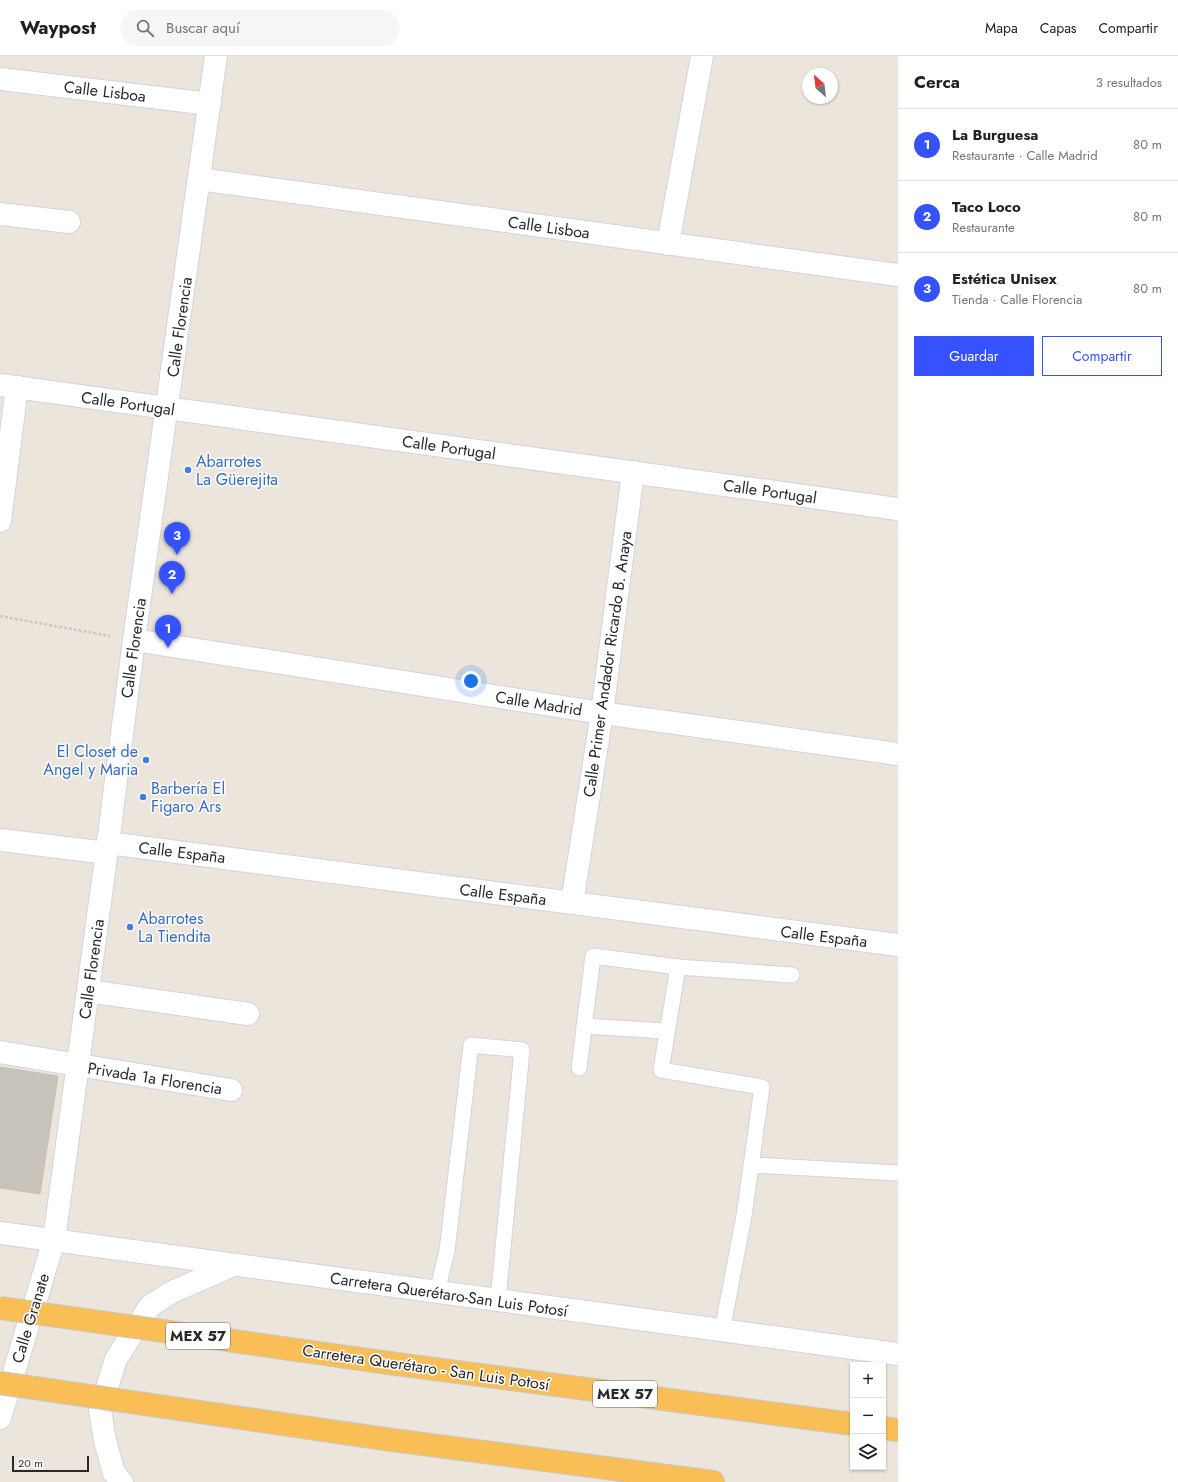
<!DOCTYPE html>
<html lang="es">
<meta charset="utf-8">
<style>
:root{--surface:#fff;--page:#f6f6f6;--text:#202124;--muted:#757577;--line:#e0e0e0;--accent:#3651fe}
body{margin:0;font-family:Jost,sans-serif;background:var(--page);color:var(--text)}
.controls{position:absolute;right:12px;bottom:12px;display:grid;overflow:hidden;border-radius:0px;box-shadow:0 1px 3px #0004}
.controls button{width:36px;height:36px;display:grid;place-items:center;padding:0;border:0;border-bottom:1px solid var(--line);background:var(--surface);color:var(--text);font:20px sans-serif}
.compass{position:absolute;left:802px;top:12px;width:36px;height:36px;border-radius:50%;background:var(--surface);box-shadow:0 1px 3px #0004;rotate:332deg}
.scale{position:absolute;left:12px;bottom:10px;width:77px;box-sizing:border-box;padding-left:4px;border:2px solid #292929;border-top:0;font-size:11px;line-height:14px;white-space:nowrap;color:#292929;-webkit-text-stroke:3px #fff;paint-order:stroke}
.you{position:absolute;left:471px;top:625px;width:14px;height:14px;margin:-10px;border:3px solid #fff;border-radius:50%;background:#1a73e8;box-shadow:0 0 0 6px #1a73e833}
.badge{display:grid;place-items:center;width:26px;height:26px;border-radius:50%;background:var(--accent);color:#fff;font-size:13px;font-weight:700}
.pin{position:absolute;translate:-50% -33px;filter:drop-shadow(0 1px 2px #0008)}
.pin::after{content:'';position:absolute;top:21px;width:14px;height:12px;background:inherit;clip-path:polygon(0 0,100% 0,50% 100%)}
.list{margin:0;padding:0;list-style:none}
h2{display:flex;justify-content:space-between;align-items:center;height:52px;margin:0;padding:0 16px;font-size:17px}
h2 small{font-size:13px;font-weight:400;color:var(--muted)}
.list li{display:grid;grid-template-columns:26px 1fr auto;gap:12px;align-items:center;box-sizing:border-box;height:72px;padding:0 16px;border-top:1px solid var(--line)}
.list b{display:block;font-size:15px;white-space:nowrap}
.list p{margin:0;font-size:13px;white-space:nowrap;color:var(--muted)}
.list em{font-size:13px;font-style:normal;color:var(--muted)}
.actions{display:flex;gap:8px;padding:12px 16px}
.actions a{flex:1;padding:9px 0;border:1px solid var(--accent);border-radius:0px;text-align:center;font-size:14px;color:var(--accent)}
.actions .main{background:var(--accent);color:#fff}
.icon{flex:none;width:22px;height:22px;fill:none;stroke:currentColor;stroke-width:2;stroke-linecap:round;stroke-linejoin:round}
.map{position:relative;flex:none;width:898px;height:1426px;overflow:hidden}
header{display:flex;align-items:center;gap:24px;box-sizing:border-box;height:56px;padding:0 20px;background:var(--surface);border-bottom:1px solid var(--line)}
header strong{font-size:19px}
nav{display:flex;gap:22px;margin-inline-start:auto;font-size:14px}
.search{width:280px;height:36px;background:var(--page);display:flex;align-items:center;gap:10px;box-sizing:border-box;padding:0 14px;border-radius:22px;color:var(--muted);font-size:15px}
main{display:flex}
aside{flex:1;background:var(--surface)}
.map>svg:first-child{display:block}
.building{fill:#c7c2ba;stroke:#c7c1b4}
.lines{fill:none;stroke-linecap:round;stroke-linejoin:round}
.service-casing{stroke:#d0d3e3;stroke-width:17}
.pedestrian-casing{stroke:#d0d3e3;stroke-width:24}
.minor-casing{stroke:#d0d3e3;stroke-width:24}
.secondary-casing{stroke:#d0d3e3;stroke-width:24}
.trunk-casing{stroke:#c7c7c7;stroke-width:24}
.path{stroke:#c7c7c7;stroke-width:2.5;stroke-dasharray:3 2;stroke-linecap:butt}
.service{stroke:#fff;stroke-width:15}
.pedestrian{stroke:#fff;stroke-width:22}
.minor{stroke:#fff;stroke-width:22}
.secondary{stroke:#fff;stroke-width:22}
.trunk{stroke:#f9be56;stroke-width:22}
.trunk-bridge-casing{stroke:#c7c7c7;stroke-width:24;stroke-linecap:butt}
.trunk-bridge{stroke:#f9be56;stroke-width:22}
.shop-dot{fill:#3f7fe0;stroke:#fff;stroke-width:1.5}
.labels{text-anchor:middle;stroke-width:3;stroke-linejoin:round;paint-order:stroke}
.shield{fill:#fff;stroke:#696969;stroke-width:1}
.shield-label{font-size:15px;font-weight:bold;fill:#292929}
.street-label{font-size:16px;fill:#292929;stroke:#fff}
.shop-label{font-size:16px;fill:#366cbe;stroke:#fff;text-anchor:start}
</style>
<header>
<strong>Waypost</strong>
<div class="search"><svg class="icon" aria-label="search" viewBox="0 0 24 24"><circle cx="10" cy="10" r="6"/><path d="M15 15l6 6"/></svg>Buscar aquí</div>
<nav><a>Mapa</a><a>Capas</a><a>Compartir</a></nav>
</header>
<main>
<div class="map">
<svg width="898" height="1426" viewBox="0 0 898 1426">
<rect width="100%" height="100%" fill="#ece5db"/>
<path class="building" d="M0,1011l58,9 -18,118 -40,-6z"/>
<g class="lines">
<defs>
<g id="service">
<path d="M584,970l82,5"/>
<path d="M579,1012l14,-112 85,11"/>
<path d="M751,1109l147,8"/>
<path d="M437,1236l10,-41 24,-206 51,5 -24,250"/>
<path d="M722,1275l22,-115 18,-129 -101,-17 17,-103 114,8"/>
</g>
<g id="pedestrian">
<path d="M668,188l34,-188"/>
<path d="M0,784l107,13"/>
<path d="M572,847l30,-190 31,-241"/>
</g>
<g id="minor">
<path d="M0,23l210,25"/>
<path d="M199,123l699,96"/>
<path d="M0,158l69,8"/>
<path d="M0,329l898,124"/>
<path d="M0,465l17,-134"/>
<path d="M134,584l468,73 296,41"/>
<path d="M108,787l790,102"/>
<path d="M88,935l160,23"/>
<path d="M0,996l231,38"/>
<path d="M0,1362l54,-178 54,-397 26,-203 82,-584"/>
</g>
<g id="secondary">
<path d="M0,1177l898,121"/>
<path d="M122,1426l-8,-9 -9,-32 -5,-31 16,-51 34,-53 22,-14 62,-27"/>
</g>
<g id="trunk">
<path d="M396,1308l457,60"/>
<path d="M883,1372l15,2"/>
<path d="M392,1384l321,42"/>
</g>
</defs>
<use href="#service" class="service-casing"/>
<use href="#pedestrian" class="pedestrian-casing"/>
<use href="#minor" class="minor-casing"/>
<use href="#secondary" class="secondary-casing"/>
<use href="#trunk" class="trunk-casing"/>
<path class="path" d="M0,560l110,20"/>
<use href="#service" class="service"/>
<use href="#pedestrian" class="pedestrian"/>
<use href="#minor" class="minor"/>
<use href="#secondary" class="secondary"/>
<use href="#trunk" class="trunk"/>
<defs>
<g id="trunk-bridge">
<path d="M0,1252l396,56"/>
<path d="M0,1327l392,57"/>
</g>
</defs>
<use href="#trunk-bridge" class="trunk-bridge-casing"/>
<use href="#trunk-bridge" class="trunk-bridge"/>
</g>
<g class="shop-dot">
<circle cx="188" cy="414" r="4"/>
<circle cx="146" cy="704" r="4"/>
<circle cx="143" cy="741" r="4"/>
<circle cx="130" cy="871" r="4"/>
</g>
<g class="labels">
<g class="shield">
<rect x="166" y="1267" width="64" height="26" rx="3"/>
<rect x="593" y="1325" width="64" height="26" rx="3"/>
</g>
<g class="shield-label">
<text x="198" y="1285">MEX 57</text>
<text x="625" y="1343">MEX 57</text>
</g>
<g class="street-label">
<text transform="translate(105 35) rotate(7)" y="6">Calle Lisboa</text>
<text transform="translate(549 171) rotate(8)" y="6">Calle Lisboa</text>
<text transform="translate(179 271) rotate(-82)" y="6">Calle Florencia</text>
<text transform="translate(128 347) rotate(8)" y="6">Calle Portugal</text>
<text transform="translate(449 391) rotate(8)" y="6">Calle Portugal</text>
<text transform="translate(770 435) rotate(8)" y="6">Calle Portugal</text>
<text transform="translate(133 592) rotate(-82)" y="6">Calle Florencia</text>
<text transform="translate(607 608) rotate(-82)" y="6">Calle Primer Andador Ricardo B. Anaya</text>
<text transform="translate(539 647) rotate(9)" y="6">Calle Madrid</text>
<text transform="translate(182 796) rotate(7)" y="6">Calle España</text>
<text transform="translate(503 838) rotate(7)" y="6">Calle España</text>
<text transform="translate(824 880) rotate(7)" y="6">Calle España</text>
<text transform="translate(91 913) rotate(-82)" y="6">Calle Florencia</text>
<text transform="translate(155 1022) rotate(9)" y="6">Privada 1a Florencia</text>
<text transform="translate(449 1238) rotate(8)" y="6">Carretera Querétaro-San Luis Potosí</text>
<text transform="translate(30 1262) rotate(-73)" y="6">Calle Granate</text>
<text transform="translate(426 1311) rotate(8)" y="6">Carretera Querétaro - San Luis Potosí</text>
</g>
<g class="shop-label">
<text x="196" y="411">Abarrotes<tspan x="196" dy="18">La Güerejita</tspan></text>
<text x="138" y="701" text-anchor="end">El Closet de<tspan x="138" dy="18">Angel y Maria</tspan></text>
<text x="151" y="738">Barbería El<tspan x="151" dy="18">Figaro Ars</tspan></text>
<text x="138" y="868">Abarrotes<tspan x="138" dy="18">La Tiendita</tspan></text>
</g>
</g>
</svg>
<div class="controls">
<button>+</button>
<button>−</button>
<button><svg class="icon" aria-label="layers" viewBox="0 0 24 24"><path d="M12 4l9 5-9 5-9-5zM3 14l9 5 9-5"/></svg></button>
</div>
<svg class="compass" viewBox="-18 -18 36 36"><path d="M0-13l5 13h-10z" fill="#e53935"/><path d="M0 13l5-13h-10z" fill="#757577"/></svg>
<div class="scale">20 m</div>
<div class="you"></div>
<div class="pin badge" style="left:168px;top:592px">1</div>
<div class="pin badge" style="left:172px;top:538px">2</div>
<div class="pin badge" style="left:177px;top:499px">3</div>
</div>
<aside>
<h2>Cerca<small>3 resultados</small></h2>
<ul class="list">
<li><span class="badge">1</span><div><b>La Burguesa</b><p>Restaurante · Calle Madrid</p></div><em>80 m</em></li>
<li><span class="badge">2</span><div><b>Taco Loco</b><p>Restaurante</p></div><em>80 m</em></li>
<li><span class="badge">3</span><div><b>Estética Unisex</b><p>Tienda · Calle Florencia</p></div><em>80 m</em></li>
</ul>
<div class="actions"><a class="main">Guardar</a><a>Compartir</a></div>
</aside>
</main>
